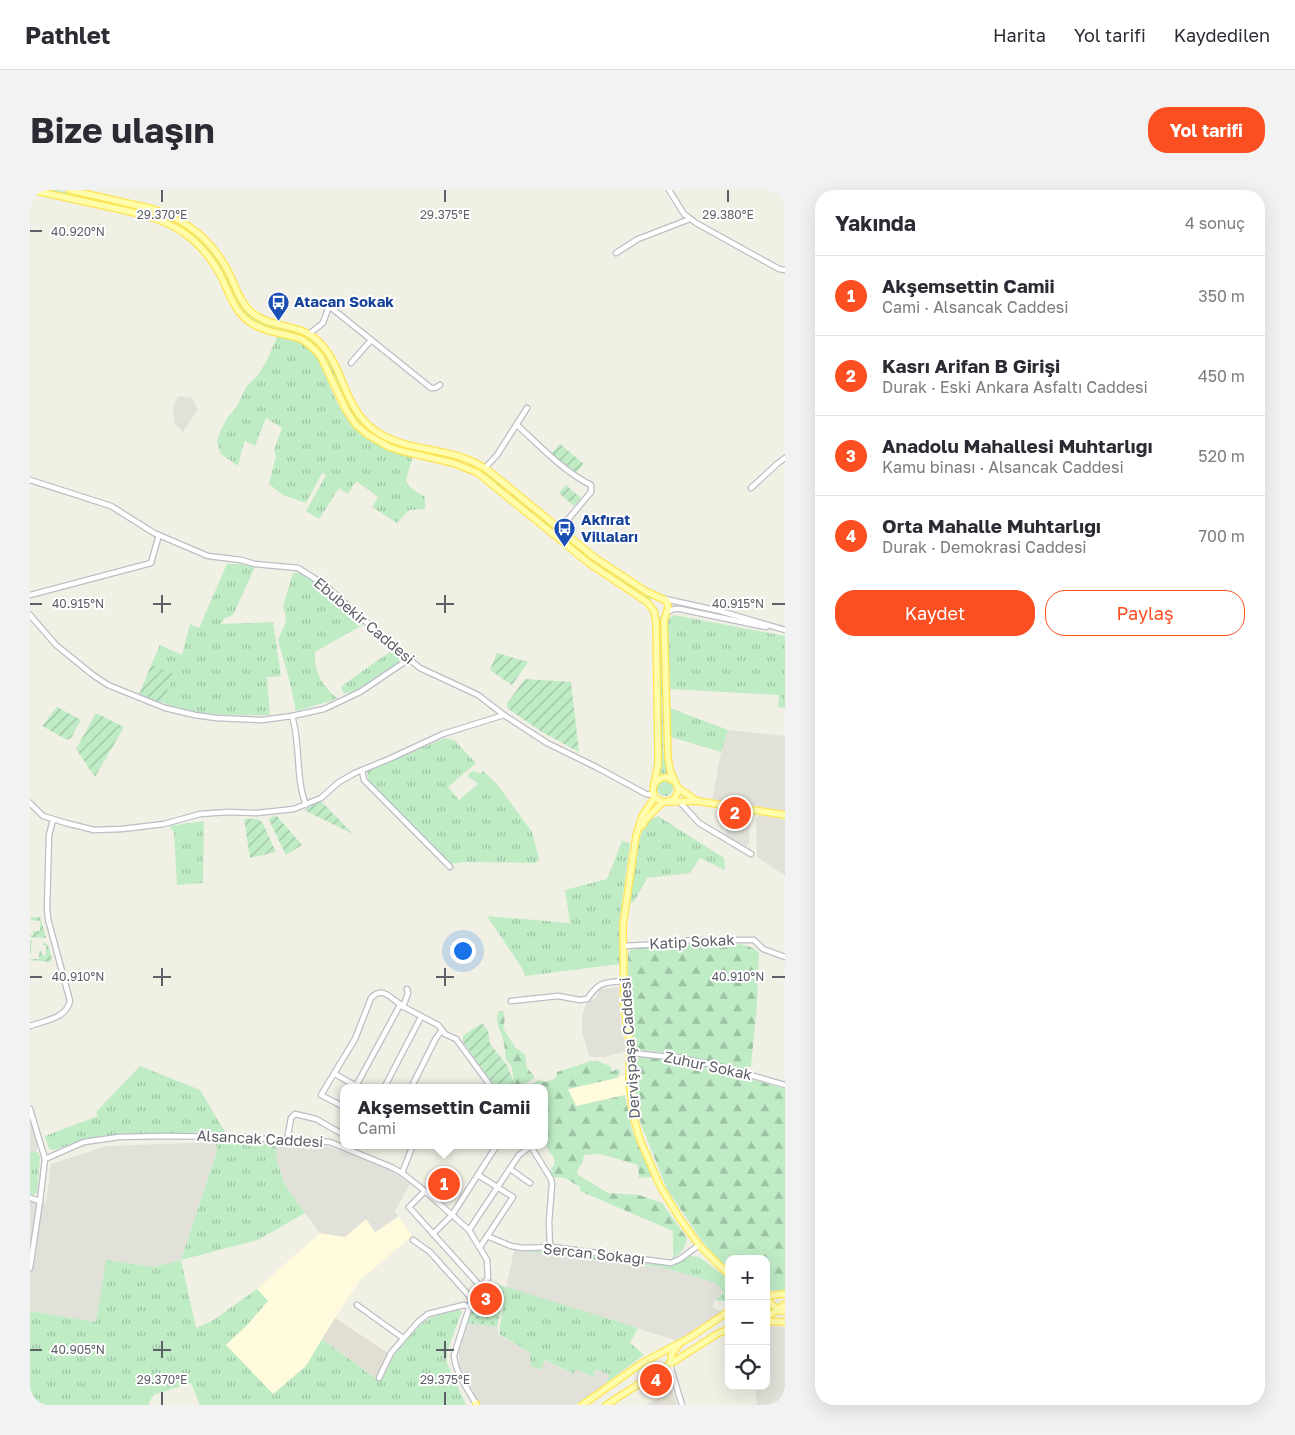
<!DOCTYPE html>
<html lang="tr">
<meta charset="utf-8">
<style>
:root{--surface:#fff;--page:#f2f2f3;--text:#2b2b33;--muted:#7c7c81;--line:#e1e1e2;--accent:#fb4e21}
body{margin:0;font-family:"Golos Text",sans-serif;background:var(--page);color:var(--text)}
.controls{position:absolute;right:15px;bottom:15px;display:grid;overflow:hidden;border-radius:10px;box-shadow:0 5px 20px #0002}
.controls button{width:45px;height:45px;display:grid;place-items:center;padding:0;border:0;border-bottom:1px solid var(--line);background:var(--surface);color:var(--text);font:25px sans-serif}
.you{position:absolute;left:432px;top:760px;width:18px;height:18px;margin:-12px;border:4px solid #fff;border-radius:50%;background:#1a73e8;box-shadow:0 0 0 8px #1a73e833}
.badge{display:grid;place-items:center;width:32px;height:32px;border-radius:50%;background:var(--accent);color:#fff;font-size:16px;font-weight:700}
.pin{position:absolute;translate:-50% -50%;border:2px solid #fff;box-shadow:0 1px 5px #0006}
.popup{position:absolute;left:310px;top:894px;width:208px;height:65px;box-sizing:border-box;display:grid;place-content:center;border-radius:10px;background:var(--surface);filter:drop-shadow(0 1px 4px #0005);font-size:16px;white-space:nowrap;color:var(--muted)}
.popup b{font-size:19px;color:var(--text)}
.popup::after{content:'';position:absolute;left:50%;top:100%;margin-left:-10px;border:10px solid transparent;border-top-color:var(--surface)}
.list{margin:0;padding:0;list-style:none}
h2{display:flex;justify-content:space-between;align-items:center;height:65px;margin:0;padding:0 20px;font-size:21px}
h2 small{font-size:16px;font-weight:400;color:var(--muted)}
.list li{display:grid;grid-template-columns:32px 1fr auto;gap:15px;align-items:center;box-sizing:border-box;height:80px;padding:0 20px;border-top:1px solid var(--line)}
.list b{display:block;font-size:19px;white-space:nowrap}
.list p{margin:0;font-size:16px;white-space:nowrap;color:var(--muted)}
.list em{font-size:16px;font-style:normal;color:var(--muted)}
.actions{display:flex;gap:10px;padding:15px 20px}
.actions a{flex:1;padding:11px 0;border:1px solid var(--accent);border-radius:20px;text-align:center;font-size:18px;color:var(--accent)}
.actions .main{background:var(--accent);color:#fff}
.icon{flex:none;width:28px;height:28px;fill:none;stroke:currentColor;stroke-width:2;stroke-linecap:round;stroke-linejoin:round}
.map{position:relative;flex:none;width:755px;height:1215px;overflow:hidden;border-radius:20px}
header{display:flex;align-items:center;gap:30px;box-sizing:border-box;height:70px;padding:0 25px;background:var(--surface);border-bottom:1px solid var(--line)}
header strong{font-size:24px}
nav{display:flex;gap:28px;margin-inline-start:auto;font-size:18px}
.intro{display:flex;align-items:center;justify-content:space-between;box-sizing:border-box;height:120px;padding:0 30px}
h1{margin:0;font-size:35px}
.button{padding:12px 22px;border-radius:20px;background:var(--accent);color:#fff;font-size:18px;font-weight:700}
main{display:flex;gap:30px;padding:0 30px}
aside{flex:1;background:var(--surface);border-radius:20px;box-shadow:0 5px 20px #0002}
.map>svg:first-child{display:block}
.commercial{fill:#fffbdc}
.industrial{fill:#e1e1d9}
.education{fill:#e1dfd4}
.grass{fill:url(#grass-tufts)}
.forest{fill:url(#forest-firs)}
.park{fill:url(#park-dots)}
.garden{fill:url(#garden-furrows)}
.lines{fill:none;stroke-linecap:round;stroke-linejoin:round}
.minor-casing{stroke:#bdbec5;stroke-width:7}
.major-casing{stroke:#ffe450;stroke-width:8}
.minor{stroke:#fff;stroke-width:4.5}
.major{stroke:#fffcac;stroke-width:5.5}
.ticks{fill:none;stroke:#5d6067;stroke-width:2}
.labels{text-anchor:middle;stroke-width:4;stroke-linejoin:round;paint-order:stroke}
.transit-label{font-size:15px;font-weight:bold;fill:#164399;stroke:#fff;text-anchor:start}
.street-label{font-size:15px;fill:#5d6067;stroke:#fff}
.ticks-label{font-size:12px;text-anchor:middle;fill:#5d6067;stroke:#fff;stroke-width:4;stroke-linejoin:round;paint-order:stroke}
</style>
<header>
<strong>Pathlet</strong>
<nav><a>Harita</a><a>Yol tarifi</a><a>Kaydedilen</a></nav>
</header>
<div class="intro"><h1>Bize ulaşın</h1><a class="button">Yol tarifi</a></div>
<main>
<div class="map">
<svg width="755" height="1215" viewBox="0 0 755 1215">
<defs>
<pattern id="grass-tufts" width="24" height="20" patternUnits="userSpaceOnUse" patternTransform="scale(1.25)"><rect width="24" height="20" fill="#bfebc5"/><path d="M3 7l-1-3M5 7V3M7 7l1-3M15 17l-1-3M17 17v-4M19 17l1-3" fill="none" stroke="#9ec2a4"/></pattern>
<pattern id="forest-firs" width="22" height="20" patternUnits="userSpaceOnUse" patternTransform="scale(1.25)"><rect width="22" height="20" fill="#bfebc5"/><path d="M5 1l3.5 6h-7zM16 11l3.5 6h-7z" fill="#9ec2a4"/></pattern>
<pattern id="park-dots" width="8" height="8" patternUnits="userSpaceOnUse" patternTransform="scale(1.25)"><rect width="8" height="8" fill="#bfebc5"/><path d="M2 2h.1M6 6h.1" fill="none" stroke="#9ec2a4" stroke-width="1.8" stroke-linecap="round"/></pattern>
<pattern id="garden-furrows" width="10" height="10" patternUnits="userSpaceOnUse" patternTransform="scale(1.25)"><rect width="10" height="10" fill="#bfebc5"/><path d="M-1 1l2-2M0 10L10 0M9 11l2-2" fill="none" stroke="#9ec2a4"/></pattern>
</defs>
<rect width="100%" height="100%" fill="#f1f0e5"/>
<g class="commercial">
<path d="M595,886l2,19 -52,11 -7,-17z"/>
<path d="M369,1027l13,19 -52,44 -20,30 -34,56 -33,28 -47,-49 21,-20 21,-24 -11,-12 63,-56 24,4 22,-19 10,14z"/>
</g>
<g class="industrial">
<path d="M148,206l14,2 6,11 -15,23 -9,-9 -1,-16z"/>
<path d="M698,540l57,6v75l-73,-11 9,-48z"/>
<path d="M698,625l22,3 -1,26 -4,3 -20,-11z"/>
<path d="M729,625l26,5v56l-28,-19 -1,-39z"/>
<path d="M589,797l2,39 6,25 -23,6h-14l-8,-24v-18l6,-15 7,-1 5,-10z"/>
<path d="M0,930l7,22v10l-7,1z"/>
<path d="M186,952l1,9 -36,109 -28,7 -46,-7 -11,62 -66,-11v-111l16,3 5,-39 56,-18z"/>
<path d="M246,954l53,3 55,19 26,18 -15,27 3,5 -23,16 -9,-13 -21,18 -25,-4 -35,-47 -8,-24z"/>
<path d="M484,1060l147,17 55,16 8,10 -9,7 -3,7 12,6 -46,28 -172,-53z"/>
<path d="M435,1133l32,4 2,8 31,18 2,13 9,4 3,-10 30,14 2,-5 16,8 4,-7 15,5 -3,7 -33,23h-95l-21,-40v-17z"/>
<path d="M736,1135l19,3v77h-28l-2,-19h11z"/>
</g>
<g class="education">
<path d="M305,1128l53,35 -12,25 -54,-39z"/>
<path d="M642,1200l5,15h-31z"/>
</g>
<g class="grass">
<path d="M16,0h12c21,5 42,9 63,14 18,4 37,7 54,16 15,9 29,21 40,35 14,19 18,46 37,61 20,17 50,10 68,31 21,24 21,63 51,83 8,5 26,8 36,12 20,6 42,11 61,20 14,7 26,16 38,25l-2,3c-14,-12 -27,-23 -44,-29 -31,-10 -63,-9 -90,-29 -19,-14 -28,-35 -37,-56 -4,-9 -7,-19 -14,-27 -19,-21 -43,-13 -65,-28 -22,-15 -27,-45 -42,-66 -26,-35 -63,-42 -103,-51 -21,-5 -42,-9 -63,-14z"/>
<path d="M249,146c18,4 27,7 39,21 7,16 12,32 20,47 15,31 41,44 73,52l1,3c-7,26 -11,24 13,38v12l-16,1 -12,13 -25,-16 6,-10 -22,-16 -8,13 -9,-6 -20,31 -13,-8 20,-36 -4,-2 -16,30 -23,-8 -14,-11 7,-28 -2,-6 8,-22 -16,-10 -11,28 -10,-5 -3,8 -4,17 -17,-12 -4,-12 3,-10 7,-14 9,-10 10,-21 12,-12 9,-15 10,-23z"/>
<path d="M481,302l77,63 64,43 -2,3 -61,-42 -80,-65z"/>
<path d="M197,374h14l14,3 -22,48 -8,3 -4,6 52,-2 8,54 -14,1 3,38c-26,1 -86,1 -107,-13l11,-28 -23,-9 9,-20 22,10 8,-31 9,4z"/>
<path d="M270,382l22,14 42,38 -49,28c0,22 6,32 22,46l-3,2 -38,11 -7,-32 -11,-39 7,-16 1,-7 -3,-11 10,-33z"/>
<path d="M644,425l111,21v72l-7,-1 1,-12 -109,-6 -2,-66 1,-5z"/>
<path d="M628,427h4l1,132 5,24 -9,2 2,-9z"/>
<path d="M361,461h6l5,5c-2,2 -3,5 -5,7 -7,8 -43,32 -53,30l-3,-5 2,-3z"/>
<path d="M640,518l58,22 -7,22 -50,-15z"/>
<path d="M415,548l9,2 22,23 -28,24 11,13 19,-16 -3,-3 -7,-4 1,-4 5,-2 6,3 3,-3 13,12 36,49 7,27 -3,4 -72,-1 -13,2 -83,-84 -1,-9 4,-2z"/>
<circle cx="635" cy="598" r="8"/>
<path d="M628,626l66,42 1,12 -25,-12 -10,15 -43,5 -13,24 -4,1c3,-20 5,-73 21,-84 2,-1 5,-2 7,-3z"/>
<path d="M174,631l-1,62 -26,2 -3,-53 -5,-6z"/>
<path d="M592,651l8,2 -11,81 1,40 -95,12 -3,-8 -35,-52 83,7 -5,-33 42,-11z"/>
<path d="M110,876l60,24 25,42 -106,2 -35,5 -30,11 -5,-1 -4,-13 53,-20 -2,-4z"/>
<path d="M186,952l60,2 1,18 8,23 20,28 -47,27 -77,20 15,68 16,-7 45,-32 11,12 -21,24 -21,20 47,49 33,-28 16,-27 57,42 14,-26 28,-31 11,-7 27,-7 3,1 -15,41v11l19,42h-266l-9,-22 -38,12 -5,10h-118v-94l66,11 10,-62 47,7 28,-7 36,-109z"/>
<path d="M7,962l3,5 -3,36 -5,2 -2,-1v-41z"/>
<path d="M484,1060h37l121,14 8,-2 8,-6 11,1 30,22v23l-14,-2 9,-7 -8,-10 -55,-16z"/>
<path d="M476,1097l132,41 -8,15 14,12 -38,28 4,-8 -13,-5h-2l-2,7 -17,-8 -2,5 -29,-14 -4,10 -10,-4 -1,-13 -31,-19z"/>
</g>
<g class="forest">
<path d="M664,753c17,0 53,-4 65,10l-2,51 -6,62 -5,4c-35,-10 -71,-17 -108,-20l-4,-4 -7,-39 1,-54 4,-5 31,-1z"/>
<path d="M469,821h4c2,6 2,11 0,17l12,19 10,8 2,13 7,8v2l-12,8h-7c-4,-10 1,-18 -9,-26 -1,-7 -1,-14 -3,-21 -3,-10 -9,-17 -4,-28z"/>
<path d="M609,866l73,11 73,22v201l-19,1v-32h-37v8l-7,-4 -20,-22 -35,-52 -26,-65 -6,-32 -1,-29z"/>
<path d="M561,871h6l13,5 2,6 5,-3 3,1 -1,5 -2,3 -49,11 8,17 49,-11 7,36 20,46 -13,1 -1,-13 -38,-11 -16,1 -2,9 -4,4 -1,6 31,19 31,2 23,8 25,35c-2,10 -5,15 -14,20v-27l-93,-40v-4l-15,-9 -13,-1 -2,-6c11,-12 0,-15 -5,-27 -3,-8 -1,-45 -1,-56h-19l14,-8 6,2 11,-4 1,-6z"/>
</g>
<path class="park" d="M457,1093l19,4 -9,40 -32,-4 10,-23z"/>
<g class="garden">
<path d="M530,254l24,20 -9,10 -24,-20z"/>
<path d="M536,295l15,13 -7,8 -15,-13z"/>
<path d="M467,463l31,9 -16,23 -22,-15z"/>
<path d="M121,475l23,9 -11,28 -4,1 -20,-8z"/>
<path d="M495,489l46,3 8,70 -37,-20 -35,-24v-5z"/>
<path d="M27,517l24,13 -10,18 -4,2 -25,-14z"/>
<path d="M66,523l28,14 -29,50 -19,-28z"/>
<path d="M291,611l30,31v1l-47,-23z"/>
<path d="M247,626l25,29 -16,10 -17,-35 2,-3z"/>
<path d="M214,629h13l5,3 14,30 -26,6z"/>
<path d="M1,727h9l1,3 5,17 -1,1 -15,-1v-2h3v-4h7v-10l-9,-1z"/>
<path d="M0,750l2,1 -2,18h9v-8h3v4h4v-9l-3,-1v-3c7,2 7,10 9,17l-3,3 -18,-2h-1z"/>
<path d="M452,833l6,8 2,13 17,21 8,21 -3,2h-16l-33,-46v-6z"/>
</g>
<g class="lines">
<defs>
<g id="minor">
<path d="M639,0l15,24 12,9 83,46 6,1"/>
<path d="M586,63l22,-14 52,-20"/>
<path d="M279,144l14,-11 6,-17 102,82h4l5,-3"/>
<path d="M321,173l20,-23"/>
<path d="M487,235c23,21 46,46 74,60v7l-31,37"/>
<path d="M455,278l12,-13 30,-47"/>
<path d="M0,290l81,26 43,27 54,23 33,4 14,4 43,4 27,17 68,61 27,22 58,27 26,20 43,28 49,24 50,27 7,1"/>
<path d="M721,298l27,-25 7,-5"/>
<path d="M0,405l121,-32 8,-28"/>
<path d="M635,409l55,12 65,19"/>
<path d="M637,422l7,-3h6l86,18"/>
<path d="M0,425l26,30 37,30 15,10 57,23 30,7 21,3 46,2 30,-4 32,-7 36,-17 49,-33"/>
<path d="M262,526c9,29 3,61 14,89"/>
<path d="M332,580l2,10 86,87"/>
<path d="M649,611l20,22 52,31"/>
<path d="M0,613l13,13 23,7 28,7 28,-1 42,-5 36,-10 28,-2 29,1 37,-4 27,-11 18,-16 16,-9 34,-14 54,-25 61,-19"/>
<path d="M594,756l37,-2 32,-4h61l9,9 22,8"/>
<path d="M481,811l47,-5 22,4 7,-1c13,-18 16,-16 37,-18"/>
<path d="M373,817l5,-14 -1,-4"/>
<path d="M0,836c14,-5 37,-8 40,-25l-22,-82 -1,-10 2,-74 4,-15"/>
<path d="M601,863l49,5 39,8 66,19"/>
<path d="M305,884l25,14"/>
<path d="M326,896l44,-81"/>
<path d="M354,898l37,-71"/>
<path d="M381,898l25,-50 6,-8"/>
<path d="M314,917l-23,-12 34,-56 16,-41c11,-12 18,-1 29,6v1l38,20 7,9 11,5 36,49"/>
<path d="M0,919l15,50 -5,42 -10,67"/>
<path d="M257,950l4,-22 4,-4 21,5 28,16"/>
<path d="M500,955l21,34 1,5 -3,38 1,25"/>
<path d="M15,969l39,-17 35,-5 45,-1 66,1 100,5 61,25 11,6 23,18 44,39 18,30 1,18 -16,21 -18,56c1,18 14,34 22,49"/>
<path d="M480,979l20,14"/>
<path d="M372,983l11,-28"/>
<path d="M448,985l35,22 -33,50"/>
<path d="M395,1001l-16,16 72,80"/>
<path d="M0,1008l10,3"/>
<path d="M439,1040l50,-75 12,-9"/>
<path d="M403,1044l19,-19 45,-70"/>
<path d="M457,1046l24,10 12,2 29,-1 119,16 9,-4 19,-14"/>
<path d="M383,1050l17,12 42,47"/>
<path d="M327,1115l46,33"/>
<path d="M640,1175l12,40"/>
<path d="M349,1188l12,-25 27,-31 10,-8 36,-9 5,2"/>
</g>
<g id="major">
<path d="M1,0c25,5 49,11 74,16 29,7 58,11 82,29 12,9 22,21 30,34 11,18 15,42 34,54 15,10 33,10 50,16 8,5 14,10 20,18l25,53 10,15 12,10 21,12 12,4 52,12 25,10 112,91 57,38 7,9 2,11 2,128v14l-4,20"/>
<path d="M40,0l83,19c34,11 60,32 76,64 6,12 10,27 20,37 19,19 48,12 68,30 30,28 25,73 65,95 35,19 72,11 107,36l105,86 53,35 20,9 1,7 -4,12 4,138 2,12 8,18v4l-4,7 -8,3"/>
<path d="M645,592l-8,-5c-12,1 -17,10 -12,21l8,4 34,-1 88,14"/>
<path d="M648,598l19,13"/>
<path d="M625,607l-13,19 -6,20 -13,89 1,82 6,38 -1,35 4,35 7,25 20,46 20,33 19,26 30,30"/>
<path d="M612,636l5,-8 16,-16"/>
<path d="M736,1106l19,-2"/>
<path d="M736,1109l12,11 7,2"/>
<path d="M736,1128l19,-14"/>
<path d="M736,1131l19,1"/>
<path d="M640,1175l2,-12 7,-8"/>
<path d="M446,1214v1"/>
<path d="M552,1215l60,-42 47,-25 40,-27"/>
<path d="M576,1215l111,-71 12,-5"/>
</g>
</defs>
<use href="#minor" class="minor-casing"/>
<use href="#major" class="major-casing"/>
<use href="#minor" class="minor"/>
<use href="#major" class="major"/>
</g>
<path class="ticks" d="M132,0v12M415,0v12M698,0v12M0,41h12M132,405v18M415,405v18M0,414h12M123,414h18M406,414h18M742,414h13M132,778v18M415,778v18M0,787h12M123,787h18M406,787h18M742,787h13M132,1151v17M415,1151v17M0,1160h12M123,1160h18M406,1160h18M132,1202v13M415,1202v13"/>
<defs>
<symbol id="bus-pin" viewBox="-11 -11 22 30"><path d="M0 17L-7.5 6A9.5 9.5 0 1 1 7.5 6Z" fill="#1a4fb4" stroke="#fff"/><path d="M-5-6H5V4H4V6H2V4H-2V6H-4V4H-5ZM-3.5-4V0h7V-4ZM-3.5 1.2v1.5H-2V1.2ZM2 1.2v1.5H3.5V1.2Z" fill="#fff"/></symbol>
</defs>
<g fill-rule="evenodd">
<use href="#bus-pin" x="236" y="100" width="25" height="34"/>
<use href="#bus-pin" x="522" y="326" width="25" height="34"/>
</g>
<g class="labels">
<g class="transit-label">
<text x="264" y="117">Atacan Sokak</text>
<text x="551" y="335">Akfırat<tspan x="551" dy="17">Villaları</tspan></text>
</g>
<g class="street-label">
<text transform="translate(334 431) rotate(40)" y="5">Ebubekir Caddesi</text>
<text transform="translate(662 752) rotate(-3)" y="5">Katip Sokak</text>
<text transform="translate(600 858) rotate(-94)" y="5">Dervişpaşa Caddesi</text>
<text transform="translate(678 876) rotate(12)" y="5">Zuhur Sokak</text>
<text transform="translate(230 949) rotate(3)" y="5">Alsancak Caddesi</text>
<text transform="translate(564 1064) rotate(6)" y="5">Sercan Sokağı</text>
</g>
</g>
<g class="ticks-label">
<text x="132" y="29">29.370°E</text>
<text x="415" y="29">29.375°E</text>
<text x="698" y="29">29.380°E</text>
<text x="48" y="46">40.920°N</text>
<text x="48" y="418">40.915°N</text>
<text x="708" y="418">40.915°N</text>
<text x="48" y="791">40.910°N</text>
<text x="708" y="791">40.910°N</text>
<text x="48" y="1164">40.905°N</text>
<text x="132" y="1194">29.370°E</text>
<text x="415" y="1194">29.375°E</text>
</g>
</svg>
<div class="controls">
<button>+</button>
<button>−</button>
<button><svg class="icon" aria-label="locate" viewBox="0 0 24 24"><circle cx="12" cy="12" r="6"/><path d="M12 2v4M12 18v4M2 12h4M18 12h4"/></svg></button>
</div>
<div class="you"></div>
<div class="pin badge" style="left:414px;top:994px">1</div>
<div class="popup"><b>Akşemsettin Camii</b>Cami</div>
<div class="pin badge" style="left:705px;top:623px">2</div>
<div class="pin badge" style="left:456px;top:1109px">3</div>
<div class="pin badge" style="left:626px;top:1190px">4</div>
</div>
<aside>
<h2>Yakında<small>4 sonuç</small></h2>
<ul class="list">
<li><span class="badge">1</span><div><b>Akşemsettin Camii</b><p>Cami · Alsancak Caddesi</p></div><em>350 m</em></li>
<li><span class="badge">2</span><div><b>Kasrı Arifan B Girişi</b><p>Durak · Eski Ankara Asfaltı Caddesi</p></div><em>450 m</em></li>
<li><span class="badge">3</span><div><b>Anadolu Mahallesi Muhtarlığı</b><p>Kamu binası · Alsancak Caddesi</p></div><em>520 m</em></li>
<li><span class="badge">4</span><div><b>Orta Mahalle Muhtarlığı</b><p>Durak · Demokrasi Caddesi</p></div><em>700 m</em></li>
</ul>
<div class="actions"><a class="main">Kaydet</a><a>Paylaş</a></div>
</aside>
</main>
